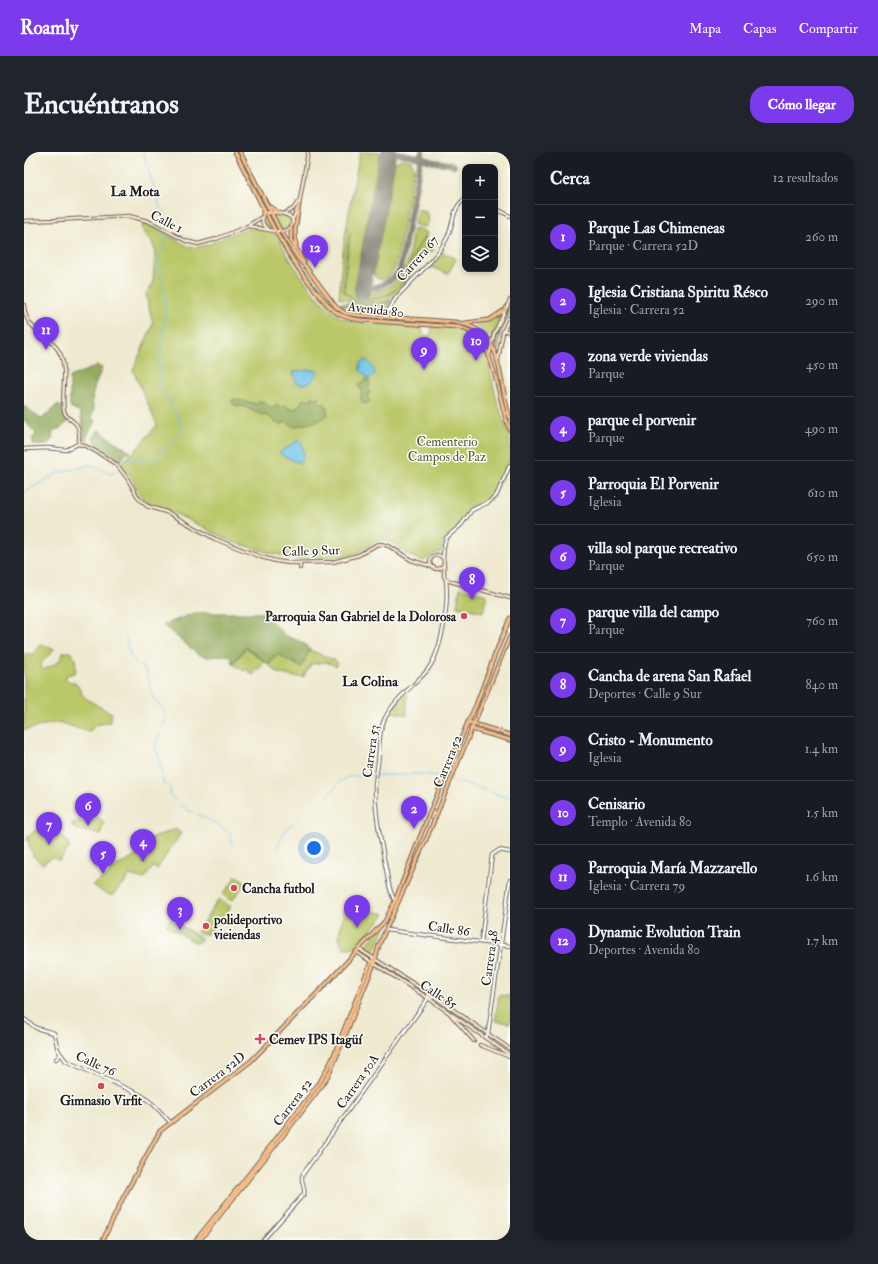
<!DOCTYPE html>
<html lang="es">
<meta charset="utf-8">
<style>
:root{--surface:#171b24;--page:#20242c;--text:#f1f3f6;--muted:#9ea1a6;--line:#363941;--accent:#7c3aed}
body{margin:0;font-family:"IM FELL Double Pica",serif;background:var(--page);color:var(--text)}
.controls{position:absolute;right:12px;top:12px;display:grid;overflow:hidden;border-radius:8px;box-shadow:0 2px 6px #0003}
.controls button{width:36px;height:36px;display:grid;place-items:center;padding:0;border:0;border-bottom:1px solid var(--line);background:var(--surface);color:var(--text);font:20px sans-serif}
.you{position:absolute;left:290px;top:696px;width:14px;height:14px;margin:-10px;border:3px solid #fff;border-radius:50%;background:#1a73e8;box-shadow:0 0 0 6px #1a73e833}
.badge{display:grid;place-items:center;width:26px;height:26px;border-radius:50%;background:var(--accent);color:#fff;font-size:13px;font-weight:700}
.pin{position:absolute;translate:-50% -33px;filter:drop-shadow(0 1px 2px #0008)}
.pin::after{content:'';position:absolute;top:21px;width:14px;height:12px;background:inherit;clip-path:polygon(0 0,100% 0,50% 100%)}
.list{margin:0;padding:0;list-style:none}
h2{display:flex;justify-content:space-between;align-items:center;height:52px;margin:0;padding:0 16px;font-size:17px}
h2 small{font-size:13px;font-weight:400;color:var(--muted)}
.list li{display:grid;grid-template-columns:26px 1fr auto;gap:12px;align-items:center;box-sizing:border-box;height:64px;padding:0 16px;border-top:1px solid var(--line)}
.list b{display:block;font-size:15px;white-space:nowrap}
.list p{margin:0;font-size:13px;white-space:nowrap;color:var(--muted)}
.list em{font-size:13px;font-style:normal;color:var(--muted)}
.icon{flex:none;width:22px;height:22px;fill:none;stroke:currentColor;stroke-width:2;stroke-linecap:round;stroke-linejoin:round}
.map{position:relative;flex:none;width:486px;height:1088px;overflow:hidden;border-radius:16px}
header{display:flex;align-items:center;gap:24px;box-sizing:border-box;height:56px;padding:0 20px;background:var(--accent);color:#fff}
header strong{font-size:19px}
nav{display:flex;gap:22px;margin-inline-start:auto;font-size:14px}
.intro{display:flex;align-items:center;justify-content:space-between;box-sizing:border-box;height:96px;padding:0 24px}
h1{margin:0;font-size:28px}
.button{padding:10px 18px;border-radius:16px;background:var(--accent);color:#fff;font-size:14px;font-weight:700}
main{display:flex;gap:24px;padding:0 24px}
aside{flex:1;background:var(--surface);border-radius:16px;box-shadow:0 2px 6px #0003}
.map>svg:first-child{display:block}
.green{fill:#bbc86a;stroke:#6c7243}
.forest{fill:#94ac5e;stroke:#58643d}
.water{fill:#6dc3ea;stroke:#447083}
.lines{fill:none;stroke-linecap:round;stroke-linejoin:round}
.stream{stroke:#6dc3ea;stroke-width:1}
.taxiway{stroke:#858276;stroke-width:6}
.runway{stroke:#858276;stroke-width:16}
.tertiary-casing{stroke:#66645b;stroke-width:4.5}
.secondary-casing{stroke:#66645b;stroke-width:4.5}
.primary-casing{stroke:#66645b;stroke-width:5}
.trunk-casing{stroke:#66645b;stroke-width:5.5}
.tertiary{stroke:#fff;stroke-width:2.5}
.secondary{stroke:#fce5d0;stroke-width:2.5}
.primary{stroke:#f8bd89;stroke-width:3}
.trunk{stroke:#f8bd89;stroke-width:3.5}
.poi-dot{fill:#d1495b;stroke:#fdfcf7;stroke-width:1.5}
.labels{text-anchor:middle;stroke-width:3;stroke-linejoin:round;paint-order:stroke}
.street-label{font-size:13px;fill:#1c1c1c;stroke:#fdfcf7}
.park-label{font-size:13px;fill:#545837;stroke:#fdfcf7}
.poi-label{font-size:13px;font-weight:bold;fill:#1c1c1c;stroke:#fdfcf7;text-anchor:start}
.neighbourhood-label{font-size:14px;font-weight:bold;fill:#1c1c1c;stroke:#fdfcf7}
</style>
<header>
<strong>Roamly</strong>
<nav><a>Mapa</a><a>Capas</a><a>Compartir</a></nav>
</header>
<div class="intro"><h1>Encuéntranos</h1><a class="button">Cómo llegar</a></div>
<main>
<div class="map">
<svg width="486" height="1088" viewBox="0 0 486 1088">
<rect width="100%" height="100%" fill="#fdfcf7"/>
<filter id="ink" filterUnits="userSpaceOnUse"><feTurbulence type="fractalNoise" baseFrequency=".025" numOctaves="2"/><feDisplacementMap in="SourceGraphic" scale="8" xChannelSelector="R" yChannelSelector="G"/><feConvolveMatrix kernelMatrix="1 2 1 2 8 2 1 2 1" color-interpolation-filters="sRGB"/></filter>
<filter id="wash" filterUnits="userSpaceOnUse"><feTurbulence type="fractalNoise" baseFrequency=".012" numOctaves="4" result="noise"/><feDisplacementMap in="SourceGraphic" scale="16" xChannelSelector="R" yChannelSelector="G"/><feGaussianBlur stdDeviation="0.9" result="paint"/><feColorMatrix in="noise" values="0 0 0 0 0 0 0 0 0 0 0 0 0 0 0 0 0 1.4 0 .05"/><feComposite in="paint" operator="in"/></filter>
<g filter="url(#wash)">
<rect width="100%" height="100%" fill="#eee9cf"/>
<g class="green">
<path d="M336,0h20l-26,139c15,4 16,3 30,-2 27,-11 24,-35 29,-59l4,-1 8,2 2,2c-5,8 -10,16 -15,24 -2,6 -2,12 -5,18 -9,17 -25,25 -44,23 -7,-1 -15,-1 -19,-8l6,-58c-2,8 -9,56 -5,61 4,5 14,5 21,6 10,1 20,0 28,-8 11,-10 13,-15 17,-28 3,-10 9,-19 15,-27l-1,9 9,5 -11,6 -5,5 -12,22 -16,17 -11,3 -30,-3 -10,-2c2,-49 12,-98 21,-146z"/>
<path d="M377,7l10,2 3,7 -18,97c-3,8 -12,19 -21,12l-1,-5 21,-109z"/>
<path d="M393,57c11,2 14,6 10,17l-4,1 -9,-3z"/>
<path d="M254,62l10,3 2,6c-3,11 -20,7 -26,1v-5c4,-5 8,-5 14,-5z"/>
<path d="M123,71l42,24c27,3 47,-25 75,-17 3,1 9,2 11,5 6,5 10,16 14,23 10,16 35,51 51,59 14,8 61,8 79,9l4,4v5l7,1 2,-8 4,-1 21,1 13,4 6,5 7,8 3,8 11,48 8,23 5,10v28l-19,37 -19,7 -11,18 -17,17 -3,11 -6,2 -12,7 -19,-8 -11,-10 -9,-3 -8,2 -18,11 -11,3 -48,3 -29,-6 -37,-11 -61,-30 -20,-7 -8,-5 -5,-6 -7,-16 -12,-14 14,-12 23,-27 -24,-55 20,-46 -7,-30 7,-10 2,-33 -2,-7 -11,-15 1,-4z"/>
<path d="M255,82h2l15,24 36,47 8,6 20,6 66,5v2l-67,-5 -20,-6 -9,-6 -33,-43z"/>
<path d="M418,100l14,7 -8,15 -19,-8z"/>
<path d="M367,149l-4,10 -5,4 -30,-3 -13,-5v-2l40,2z"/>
<path d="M478,162l-11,24 -8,-8 -9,-5 17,-4z"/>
<path d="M436,436l27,7 -4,17 -26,-6z"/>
<path d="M18,492l12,6 -12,12 -1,5 2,3c8,-4 20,-8 20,-18h7l5,6 1,12 -2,3 -7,2 -2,3 2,3c15,1 10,11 20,18 8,5 16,10 25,14l-2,9 -15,3 -6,7 -31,-10 -34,8v-76h9z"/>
<path d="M222,496l19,14 -12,13 -7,-6 -2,2 -11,-7z"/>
<path d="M286,498l26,11 2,3 -2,2 -10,-4 -15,2 -5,9h-1l-1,4h-9l-17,-4 -9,-8 8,-11 24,13z"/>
<path d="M382,541l1,2v20l-15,-3 10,-16z"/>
<path d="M75,666l5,4 -4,13 -27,-7 -1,-5z"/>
<path d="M17,677c15,1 22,4 29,18l-10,13h-3l-4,-3 -11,7 -9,-8 -6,-18 7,-7z"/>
<path d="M151,677l6,4 -24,36 -4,-2 -9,12 -15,-4 -5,9 -1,-1 -11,13 -9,-4 -11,-7 18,-11v-5l17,-8 18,-11 7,-12z"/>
<path d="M212,724l10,6 -14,19 -9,-6z"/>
<path d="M195,747l12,8 -24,27h-8l-2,-3z"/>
<path d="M326,754l11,2 2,2c8,2 13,1 22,4l-29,33c-2,0 -7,1 -10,1 -13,-4 -3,-29 -2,-39z"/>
<path d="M146,767l31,19 1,1 -5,4 -5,-2 -26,-16z"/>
<path d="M358,774l3,1 -13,30 -10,-7z"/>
<path d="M475,843l11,1v27l-15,-2z"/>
</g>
<g class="forest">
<path d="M325,148l30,3 12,-2 -7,5 -5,1 -40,-2 2,-2h6z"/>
<path d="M486,151v10l-9,18 -3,22 -5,-10 3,-11z"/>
<path d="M73,214l5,2c-6,16 -13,26 -8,43l-2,3v4l3,3 -8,15v6l-4,-2 1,-7 -4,-21 -10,-5v-30z"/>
<path d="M342,228h3l1,5 -2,3 2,2 -2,6 1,6 -4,2 -3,-1 -1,-6 1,-6 -4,-6z"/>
<path d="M288,245l4,1 4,-1 -2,5 3,2 3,-1 2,3 2,9 -10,6 -25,6 -6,-5 -5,2 -6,-1 -8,-7 -11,-3 -12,-6 -11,-2 -3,-4 4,-2 21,5 3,-3c6,1 9,3 12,8l7,-4 1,3h3l2,-3 6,3 4,1 5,-2 3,-7 4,-1 5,1z"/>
<path d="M34,252l3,2 7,16 -7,6 -8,3 -1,9 -6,5h-12l-2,-6 4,-5 -12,-14v-14l18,13z"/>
<path d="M75,278l6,5 26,17 -5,2 -6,7c-6,-4 -11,-8 -16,-12 -8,-6 -16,-10 -5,-19z"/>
<path d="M171,461h68l23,23 16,6 4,3 1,3 3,2 -9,17 -24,-13 -8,11 -23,-18 -13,16 -2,-6 -5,-2 -17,2 -10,-2 -36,-30z"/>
</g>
<g class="water">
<path d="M340,208c6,0 10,8 11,14l-4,4h-5l-1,-4 -5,-3v-7z"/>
<path d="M283,218h9l2,2c-6,10 -10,15 -21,11l-4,-11z"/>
<path d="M273,289h3l2,3 1,7 1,2 -4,10c-7,-2 -13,-6 -19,-8l-1,-3z"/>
</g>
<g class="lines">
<g class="stream">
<path d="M481,165l5,-11"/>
<path d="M96,314l9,-8 19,4 5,-1 3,-2 27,-27v-4l-8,-18 -14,-22v-13l-2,-12 6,-46v-25l-7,-28 1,-9 7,-14 1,-12 -24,-77"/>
<path d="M0,340l34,-19 32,-8 18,8 4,1 6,-5"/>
<path d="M102,486c2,18 5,21 20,32l6,26 14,17v6l-3,7"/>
<path d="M135,582l-4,14 3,5 5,30 7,4v8l5,5"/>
<path d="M428,628l58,18"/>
<path d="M304,645c6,-9 12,-18 23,-21l73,-2 19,3"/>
<path d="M156,652l8,6 5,2"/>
<path d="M173,662l19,9 15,11 1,10"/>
<path d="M253,695l9,-18 6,-5"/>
<path d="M146,770c9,5 19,17 30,17"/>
</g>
<g class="taxiway">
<path d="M369,0l24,5 5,-2 1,3c8,6 21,3 31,8"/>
<path d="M340,131l2,4c10,4 29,-8 34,-17l22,-118"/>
</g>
<path class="runway" d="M338,140l27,-140"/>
</g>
</g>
<g filter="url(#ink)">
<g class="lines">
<defs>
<g id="tertiary">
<path d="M471,56l15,8"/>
<path d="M367,156v6l3,4"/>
<path d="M358,165c8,-5 9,-13 14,-19 17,-20 38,-36 50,-58 8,-13 5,-32 19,-41"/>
<path d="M0,297l24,-1 18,2 12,-6"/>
<path d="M419,406l1,-12 2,-8 15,-13 11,-15 17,-8 7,-6 14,-31"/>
<path d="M371,749c-6,-9 -7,-22 -9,-32 -5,-27 -11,-54 -11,-82 0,-8 2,-15 3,-24 2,-15 0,-31 7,-45 9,-18 26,-30 40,-45 17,-19 24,-68 21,-93"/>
<path d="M362,778l124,16"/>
<path d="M457,790l11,-87 7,-5 11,2"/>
<path d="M0,867l12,9 18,5 4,17 8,11 75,34 13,10 16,17"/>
<path d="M462,885l2,-4 22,-153"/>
<path d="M32,907l4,-4"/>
<path d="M239,1088l41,-46c2,-8 -5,-13 -1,-20l124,-174 2,-6"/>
</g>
<g id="secondary">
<path d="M261,61l8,-4 5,-7"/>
<path d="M238,65l1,7 5,5"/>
<path d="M0,69l32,-1 73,-4 19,5 38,20 12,3 18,-5 30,-12 16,-10"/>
<path d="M268,69l7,-16 9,-53"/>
<path d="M224,74c11,1 35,10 42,2 12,-14 -16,-17 -24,-15"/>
<path d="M0,153c1,28 26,27 37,50 7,18 0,38 3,56 2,7 6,7 11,12 5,5 5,15 3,21l5,1 14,7 20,13 10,13 12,21 8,7 22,7 46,26 46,18 15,4 13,2 44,-1 26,-7 17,-10 5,-1 8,2 22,14 22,7"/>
<path d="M480,178l6,3"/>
<path d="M465,204l5,-22 16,-34"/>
<path d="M474,208l5,-28 7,-15"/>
<circle cx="413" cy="410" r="7"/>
<path d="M276,411v5"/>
<path d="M420,413v11l2,4 64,18"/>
<path d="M335,797l80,51 71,49"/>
<path d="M332,800l72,46 82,57"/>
<path d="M405,846l8,-1 8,4h7"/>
<path d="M427,863l23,26"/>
<path d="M456,893l30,12"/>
</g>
<g id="primary">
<path d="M211,0c25,48 46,98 81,139 7,8 13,17 21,22 7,5 16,6 24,7l97,7c7,2 14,4 20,9 14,14 22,63 28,83l4,11"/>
<path d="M216,0l39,76 19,30 8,9 30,40 9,6 12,2 98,7c32,6 39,20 45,50 3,15 5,31 10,46"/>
<path d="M246,55l8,5"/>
<path d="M239,64v-8"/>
<path d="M267,75v13l13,22"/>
<path d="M272,94l-1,-15 4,-26"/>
<path d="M441,171l24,-3 17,-11"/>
<path d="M444,570l42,13"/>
<path d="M447,577l39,11"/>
<path d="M79,1088l20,-42 37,-67 91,-70 75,-77 59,-63 10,-20 34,-87 39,-92 8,-17 18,-48 16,-39"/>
<path d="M172,1088l53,-66 71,-92 12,-22 39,-98 3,-3"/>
<path d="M176,1088l93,-117 30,-39 8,-14 43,-106 5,-19 49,-110 82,-199"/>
</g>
<path id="trunk" d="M482,1088l4,-4"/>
</defs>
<use href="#tertiary" class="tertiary-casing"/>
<use href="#secondary" class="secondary-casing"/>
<use href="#primary" class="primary-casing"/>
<use href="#trunk" class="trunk-casing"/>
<use href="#tertiary" class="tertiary"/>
<use href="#secondary" class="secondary"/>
<use href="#primary" class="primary"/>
<use href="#trunk" class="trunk"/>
</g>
</g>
<g class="poi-dot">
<circle cx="440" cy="464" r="4"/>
<circle cx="210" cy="736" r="4"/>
<circle cx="182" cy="774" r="4"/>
<path d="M234 881h4v4h4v4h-4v4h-4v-4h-4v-4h4z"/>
<circle cx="77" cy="934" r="4"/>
</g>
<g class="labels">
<g class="street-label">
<text transform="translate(143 69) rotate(27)" y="5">Calle 1</text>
<text transform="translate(393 106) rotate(-49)" y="5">Carrera 67</text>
<text transform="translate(352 157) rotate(7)" y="5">Avenida 80</text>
<text transform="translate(287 398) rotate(-2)" y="5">Calle 9 Sur</text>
<text transform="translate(346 599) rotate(-82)" y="5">Carrera 53</text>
<text transform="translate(423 609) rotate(-68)" y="5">Carrera 52</text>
<text transform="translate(425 776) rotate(8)" y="5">Calle 86</text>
<text transform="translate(465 806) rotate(-82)" y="5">Carrera 48</text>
<text transform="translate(415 842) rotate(33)" y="5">Calle 85</text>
<text transform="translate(72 911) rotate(24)" y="5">Calle 76</text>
<text transform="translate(193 922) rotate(-37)" y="5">Carrera 52D</text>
<text transform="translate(333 929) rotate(-55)" y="5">Carrera 50A</text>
<text transform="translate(268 950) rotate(-53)" y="5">Carrera 52</text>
</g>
<g class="park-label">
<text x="423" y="294">Cementerio<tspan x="423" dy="15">Campos de Paz</tspan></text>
</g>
<g class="poi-label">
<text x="432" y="469" text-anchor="end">Parroquia San Gabriel de la Dolorosa</text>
<text x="218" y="741">Cancha futbol</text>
<text x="190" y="772">polideportivo<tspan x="190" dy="15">vieiendas</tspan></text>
<text x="245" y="892">Cemev IPS Itagüí</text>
<text x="77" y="953" text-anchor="middle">Gimnasio Virfit</text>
</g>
<g class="neighbourhood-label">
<text x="111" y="44">La Mota</text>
<text x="346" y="534">La Colina</text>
</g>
</g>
</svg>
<div class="controls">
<button>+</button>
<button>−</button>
<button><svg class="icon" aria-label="layers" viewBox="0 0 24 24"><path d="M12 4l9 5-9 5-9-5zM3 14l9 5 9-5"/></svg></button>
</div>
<div class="you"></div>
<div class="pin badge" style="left:333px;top:776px">1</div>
<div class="pin badge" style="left:390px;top:677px">2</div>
<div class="pin badge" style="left:156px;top:778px">3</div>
<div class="pin badge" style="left:119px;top:710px">4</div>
<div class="pin badge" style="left:79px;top:722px">5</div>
<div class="pin badge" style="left:64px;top:674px">6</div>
<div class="pin badge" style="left:25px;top:693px">7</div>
<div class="pin badge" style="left:448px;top:448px">8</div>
<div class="pin badge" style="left:400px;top:218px">9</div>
<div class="pin badge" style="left:452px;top:209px">10</div>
<div class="pin badge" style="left:22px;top:198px">11</div>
<div class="pin badge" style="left:291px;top:116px">12</div>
</div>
<aside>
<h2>Cerca<small>12 resultados</small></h2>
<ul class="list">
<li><span class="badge">1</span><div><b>Parque Las Chimeneas</b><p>Parque · Carrera 52D</p></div><em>260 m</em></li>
<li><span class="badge">2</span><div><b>Iglesia Cristiana Spiritu Résco</b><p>Iglesia · Carrera 52</p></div><em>290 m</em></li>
<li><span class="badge">3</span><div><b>zona verde viviendas</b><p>Parque</p></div><em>450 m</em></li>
<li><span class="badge">4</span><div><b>parque el porvenir</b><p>Parque</p></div><em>490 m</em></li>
<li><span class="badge">5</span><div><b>Parroquia El Porvenir</b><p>Iglesia</p></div><em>610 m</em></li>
<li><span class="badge">6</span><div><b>villa sol parque recreativo</b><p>Parque</p></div><em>650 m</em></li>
<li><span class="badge">7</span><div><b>parque villa del campo</b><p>Parque</p></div><em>760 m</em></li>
<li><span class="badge">8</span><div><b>Cancha de arena San Rafael</b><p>Deportes · Calle 9 Sur</p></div><em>840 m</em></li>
<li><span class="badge">9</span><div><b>Cristo - Monumento</b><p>Iglesia</p></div><em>1.4 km</em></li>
<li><span class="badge">10</span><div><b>Cenisario</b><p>Templo · Avenida 80</p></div><em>1.5 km</em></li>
<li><span class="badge">11</span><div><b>Parroquia María Mazzarello</b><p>Iglesia · Carrera 79</p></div><em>1.6 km</em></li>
<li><span class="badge">12</span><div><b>Dynamic Evolution Train</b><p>Deportes · Avenida 80</p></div><em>1.7 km</em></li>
</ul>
</aside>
</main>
